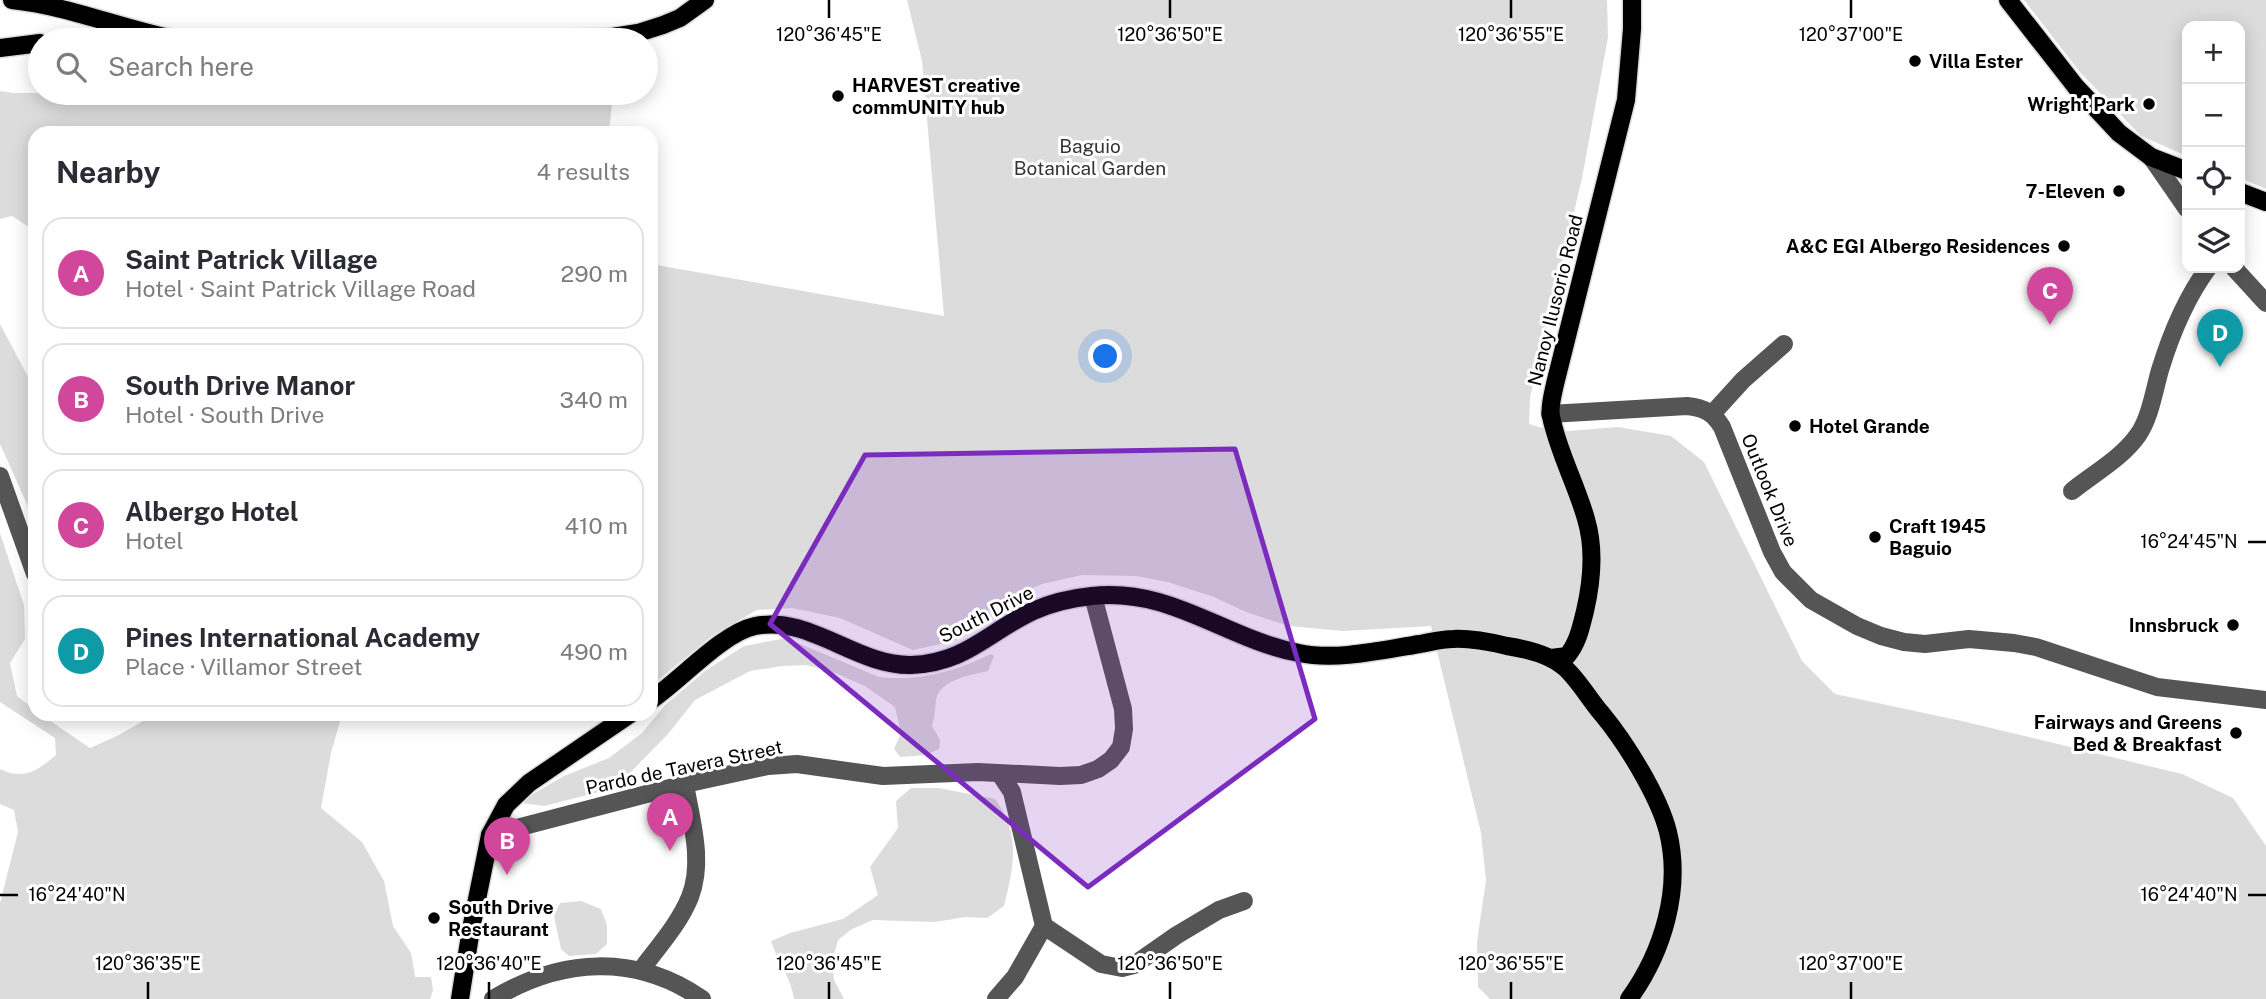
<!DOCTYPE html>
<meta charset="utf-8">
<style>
:root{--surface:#fff;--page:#f7f7f7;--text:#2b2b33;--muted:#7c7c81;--line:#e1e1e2;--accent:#000}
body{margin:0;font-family:"Public Sans",sans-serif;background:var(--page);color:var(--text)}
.controls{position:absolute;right:21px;top:21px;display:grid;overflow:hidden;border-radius:14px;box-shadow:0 4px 18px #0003}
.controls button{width:63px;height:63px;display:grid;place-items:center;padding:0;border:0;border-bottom:2px solid var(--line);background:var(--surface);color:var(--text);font:35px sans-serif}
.you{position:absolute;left:1106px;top:357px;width:24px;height:24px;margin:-18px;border:5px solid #fff;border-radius:50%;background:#1a73e8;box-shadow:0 0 0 10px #1a73e833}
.badge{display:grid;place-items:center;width:46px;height:46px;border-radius:50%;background:var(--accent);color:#fff;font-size:23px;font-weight:700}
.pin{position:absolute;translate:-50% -58px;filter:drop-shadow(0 2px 4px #0008)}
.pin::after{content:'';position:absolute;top:37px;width:24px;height:21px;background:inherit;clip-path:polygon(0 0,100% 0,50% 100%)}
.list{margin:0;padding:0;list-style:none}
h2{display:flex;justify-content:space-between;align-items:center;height:91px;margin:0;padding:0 28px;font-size:30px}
h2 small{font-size:23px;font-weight:400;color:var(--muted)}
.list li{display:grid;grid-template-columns:46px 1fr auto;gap:21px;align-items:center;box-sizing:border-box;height:112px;margin:0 14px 14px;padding:0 14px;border:2px solid var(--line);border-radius:21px}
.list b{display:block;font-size:26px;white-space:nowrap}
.list p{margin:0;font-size:23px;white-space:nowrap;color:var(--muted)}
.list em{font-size:23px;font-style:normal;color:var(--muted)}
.icon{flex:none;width:38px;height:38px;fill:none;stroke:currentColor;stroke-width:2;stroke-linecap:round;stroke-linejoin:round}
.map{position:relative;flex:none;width:2266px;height:999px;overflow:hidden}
.search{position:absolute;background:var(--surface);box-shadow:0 4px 18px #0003;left:28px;top:28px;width:630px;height:77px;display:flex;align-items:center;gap:18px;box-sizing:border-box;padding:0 24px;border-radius:38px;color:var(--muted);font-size:26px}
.panel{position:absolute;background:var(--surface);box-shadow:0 4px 18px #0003;left:28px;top:126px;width:630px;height:595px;border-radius:21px}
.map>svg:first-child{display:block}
.green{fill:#dcdcdc}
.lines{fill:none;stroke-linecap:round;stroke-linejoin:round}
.major-casing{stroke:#dbdbdb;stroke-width:21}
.minor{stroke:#555;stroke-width:18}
.major{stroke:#000;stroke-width:18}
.marked{fill:#7b2cbf;fill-opacity:0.2;stroke:#7b2cbf;stroke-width:5;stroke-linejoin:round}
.ticks{fill:none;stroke:#000;stroke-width:2.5}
.poi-dot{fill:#000;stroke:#fff;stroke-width:2.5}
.labels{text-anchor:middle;stroke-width:6;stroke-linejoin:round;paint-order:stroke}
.poi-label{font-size:19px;font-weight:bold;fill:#000;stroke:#fff;text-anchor:start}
.park-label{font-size:19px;fill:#333;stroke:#fff}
.street-label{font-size:19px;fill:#000;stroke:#fff}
.ticks-label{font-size:18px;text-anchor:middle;fill:#000;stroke:#fff;stroke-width:6;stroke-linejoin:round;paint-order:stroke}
</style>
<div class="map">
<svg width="2266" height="999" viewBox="0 0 2266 999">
<rect width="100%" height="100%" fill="#fff"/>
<g class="green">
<path d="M907,0h700l1,37 -26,141 -52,219 -1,27 27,8 62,-5 53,9 33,26 98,199 33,33 127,27 220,53 51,24 33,48v153h-776l-12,-12 -1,-45 9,-62 -5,-47 -50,-207 -88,5 -54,-5 -43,-14 -32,-15 -46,-15 -32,-6 -54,-1 -40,9 -43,19 -45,38 -41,9 -73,-32 -48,-10 -35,2 -45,26 -55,45h-6v-417l293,52 -22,-255z"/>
<path d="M2024,0h242v189l-26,-11v-152h-53v130l-46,-20 -62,-65z"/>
<path d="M0,91l14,2h186l73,5 221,-5h119l-4,40h-574v98l-23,-15 -12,3z"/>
<path d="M0,324l35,66v132l-35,-78z"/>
<path d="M0,533l24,72 1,34 -15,24 7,33 18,14v4h5l50,34 29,-13 31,-18 1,-3h191l-11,39 -10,55 41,34 22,39 9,45 18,27 4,24h16l2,13 -3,9h-430v-96l18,-71 -4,-22 -14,-6v-35c24,12 38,1 56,-14l-1,-17 -55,-36z"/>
<path d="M786,638l93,39c39,5 77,-6 112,-23l3,2 -6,15c-16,4 -47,8 -52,28 -1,9 -1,18 -4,27l8,14 -1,9 -13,6 -26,2 -6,-8 7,-16 -6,-26 -30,-21 -32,-14 -26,-7 -25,1 -32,5 -55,29 -27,34 -53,54 -71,18 -22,-3 11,-9 31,-18 45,-18 33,-25 23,-28 40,-34 39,-25z"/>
<path d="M911,788h28l56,11c26,35 19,67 9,107l-17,12 -22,-1 -30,5 -62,-2 -21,9 -14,11 -6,22 2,18 10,19h-50c-3,-22 -17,-38 -23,-58l19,-8 53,-14 35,-24 -8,-28 28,-39 -2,-27z"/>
<path d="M581,901l20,8 6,16v19l-11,10 -27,2 -8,-7 -7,-33 6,-13z"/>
</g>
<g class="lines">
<defs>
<g id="major">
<path d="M12,0c57,6 110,29 166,40"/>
<path d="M2008,0l68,87 43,46 32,24 36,14"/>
<path d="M438,40l168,-2 32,-5 25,-8 17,-7 25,-18"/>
<path d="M0,48l40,-5"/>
<path d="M2240,192l26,10"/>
<path d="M1551,658l16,-2c11,-13 14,-29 18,-45 7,-30 10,-62 1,-92 -9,-33 -29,-70 -35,-103 -2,-9 2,-22 4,-32l71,-284 6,-71v-29"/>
<path d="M651,700c30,-20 71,-67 104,-74 55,-11 101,40 156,39 55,-2 77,-33 122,-54 18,-8 39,-13 59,-15 79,-9 133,43 207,57 38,8 83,-3 121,-9 11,-2 22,-5 33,-5 18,-1 37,3 54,7 19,3 42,8 57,21 14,12 25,32 38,47 24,29 57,82 66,118 14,57 -5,120 -39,167"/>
<path d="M460,999l11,-70 19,-94 16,-30 23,-22 101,-69"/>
</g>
</defs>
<use href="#major" class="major-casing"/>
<g class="minor">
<path d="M2151,157l36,52"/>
<path d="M2234,268l32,35"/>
<path d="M1713,413l30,-33 41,-36"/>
<path d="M1550,414l137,-8c17,2 26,6 35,21l50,125 11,20 28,28 46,26 24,10 23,6 21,2 44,-5 45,4 22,4 121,40 109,13"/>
<path d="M0,476l35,98"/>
<path d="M2072,491c21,-17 50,-33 66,-56 12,-17 16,-44 22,-65 11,-36 26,-72 48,-102"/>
<path d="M490,835l195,-51 83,-18 29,-2 86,12 95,-4 82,4 21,-1 17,-6 13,-9 10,-13 3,-18 -1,-20 -30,-113"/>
<path d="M1044,926l57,38 21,4 12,-3 43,-30 42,-25 25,-9"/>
<path d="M641,970c17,-23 38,-46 49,-73 14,-36 1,-76 -5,-113"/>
<path d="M493,999c68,-41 142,-46 209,0"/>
<path d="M996,999l19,-22 29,-51 -32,-134 -12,-18"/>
</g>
<use href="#major" class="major"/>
</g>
<path class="marked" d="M1235,449l80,270 -227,168 -318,-263 95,-169z"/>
<path class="ticks" d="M829,0v18M1170,0v18M1511,0v18M1851,0v18M2248,542h18M0,895h18M2248,895h18M148,982v17M489,982v17M829,982v17M1170,982v17M1511,982v17M1851,982v17"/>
<g class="poi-dot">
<circle cx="1915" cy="61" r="7"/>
<circle cx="838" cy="96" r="7"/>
<circle cx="2149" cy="104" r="7"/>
<circle cx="2119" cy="191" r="7"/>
<circle cx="2064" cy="246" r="7"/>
<circle cx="1795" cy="426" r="7"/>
<circle cx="1875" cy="537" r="7"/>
<circle cx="2233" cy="625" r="7"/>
<circle cx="2236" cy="733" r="7"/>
<circle cx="434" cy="918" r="7"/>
</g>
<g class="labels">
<g class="poi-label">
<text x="1929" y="68">Villa Ester</text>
<text x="852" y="92">HARVEST creative<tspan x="852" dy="22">commUNITY hub</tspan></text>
<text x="2135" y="111" text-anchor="end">Wright Park</text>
<text x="2105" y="198" text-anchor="end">7-Eleven</text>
<text x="2050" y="253" text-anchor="end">A&amp;C EGI Albergo Residences</text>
<text x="1809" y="433">Hotel Grande</text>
<text x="1889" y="533">Craft 1945<tspan x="1889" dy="22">Baguio</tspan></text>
<text x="2219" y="632" text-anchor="end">Innsbruck</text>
<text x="2222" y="729" text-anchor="end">Fairways and Greens<tspan x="2222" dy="22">Bed &amp; Breakfast</tspan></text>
<text x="448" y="914">South Drive<tspan x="448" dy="22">Restaurant</tspan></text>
</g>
<g class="park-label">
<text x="1090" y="153">Baguio<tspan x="1090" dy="22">Botanical Garden</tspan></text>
</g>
<g class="street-label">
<text transform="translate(1555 300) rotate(-76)" y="7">Nanoy Ilusorio Road</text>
<text transform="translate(1770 490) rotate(68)" y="7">Outlook Drive</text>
<text transform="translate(986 614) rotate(-27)" y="7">South Drive</text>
<text transform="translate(684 767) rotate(-12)" y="7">Pardo de Tavera Street</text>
</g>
</g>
<g class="ticks-label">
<text x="829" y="41">120°36'45"E</text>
<text x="1170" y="41">120°36'50"E</text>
<text x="1511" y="41">120°36'55"E</text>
<text x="1851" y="41">120°37'00"E</text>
<text x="2189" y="548">16°24'45"N</text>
<text x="77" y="901">16°24'40"N</text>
<text x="2189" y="901">16°24'40"N</text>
<text x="148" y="970">120°36'35"E</text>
<text x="489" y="970">120°36'40"E</text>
<text x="829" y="970">120°36'45"E</text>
<text x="1170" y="970">120°36'50"E</text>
<text x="1511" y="970">120°36'55"E</text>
<text x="1851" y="970">120°37'00"E</text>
</g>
</svg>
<div class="controls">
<button>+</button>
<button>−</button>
<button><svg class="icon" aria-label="locate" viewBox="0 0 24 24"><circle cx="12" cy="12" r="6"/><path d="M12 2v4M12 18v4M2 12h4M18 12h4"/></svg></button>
<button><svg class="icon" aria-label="layers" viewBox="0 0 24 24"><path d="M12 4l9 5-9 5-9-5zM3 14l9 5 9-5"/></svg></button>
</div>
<div class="you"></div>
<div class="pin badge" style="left:670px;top:851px;background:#d1479c">A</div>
<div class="pin badge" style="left:507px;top:875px;background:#d1479c">B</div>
<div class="pin badge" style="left:2050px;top:325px;background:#d1479c">C</div>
<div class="pin badge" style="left:2220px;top:367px;background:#0f9aa8">D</div>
<div class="search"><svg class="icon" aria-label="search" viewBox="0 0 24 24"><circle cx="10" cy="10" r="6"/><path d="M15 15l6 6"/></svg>Search here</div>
<section class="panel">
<h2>Nearby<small>4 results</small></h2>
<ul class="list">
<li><span class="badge" style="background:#d1479c">A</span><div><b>Saint Patrick Village</b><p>Hotel · Saint Patrick Village Road</p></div><em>290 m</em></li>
<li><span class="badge" style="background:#d1479c">B</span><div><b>South Drive Manor</b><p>Hotel · South Drive</p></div><em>340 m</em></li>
<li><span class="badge" style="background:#d1479c">C</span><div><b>Albergo Hotel</b><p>Hotel</p></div><em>410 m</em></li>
<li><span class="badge" style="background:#0f9aa8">D</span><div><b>Pines International Academy</b><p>Place · Villamor Street</p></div><em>490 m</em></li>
</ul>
</section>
</div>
